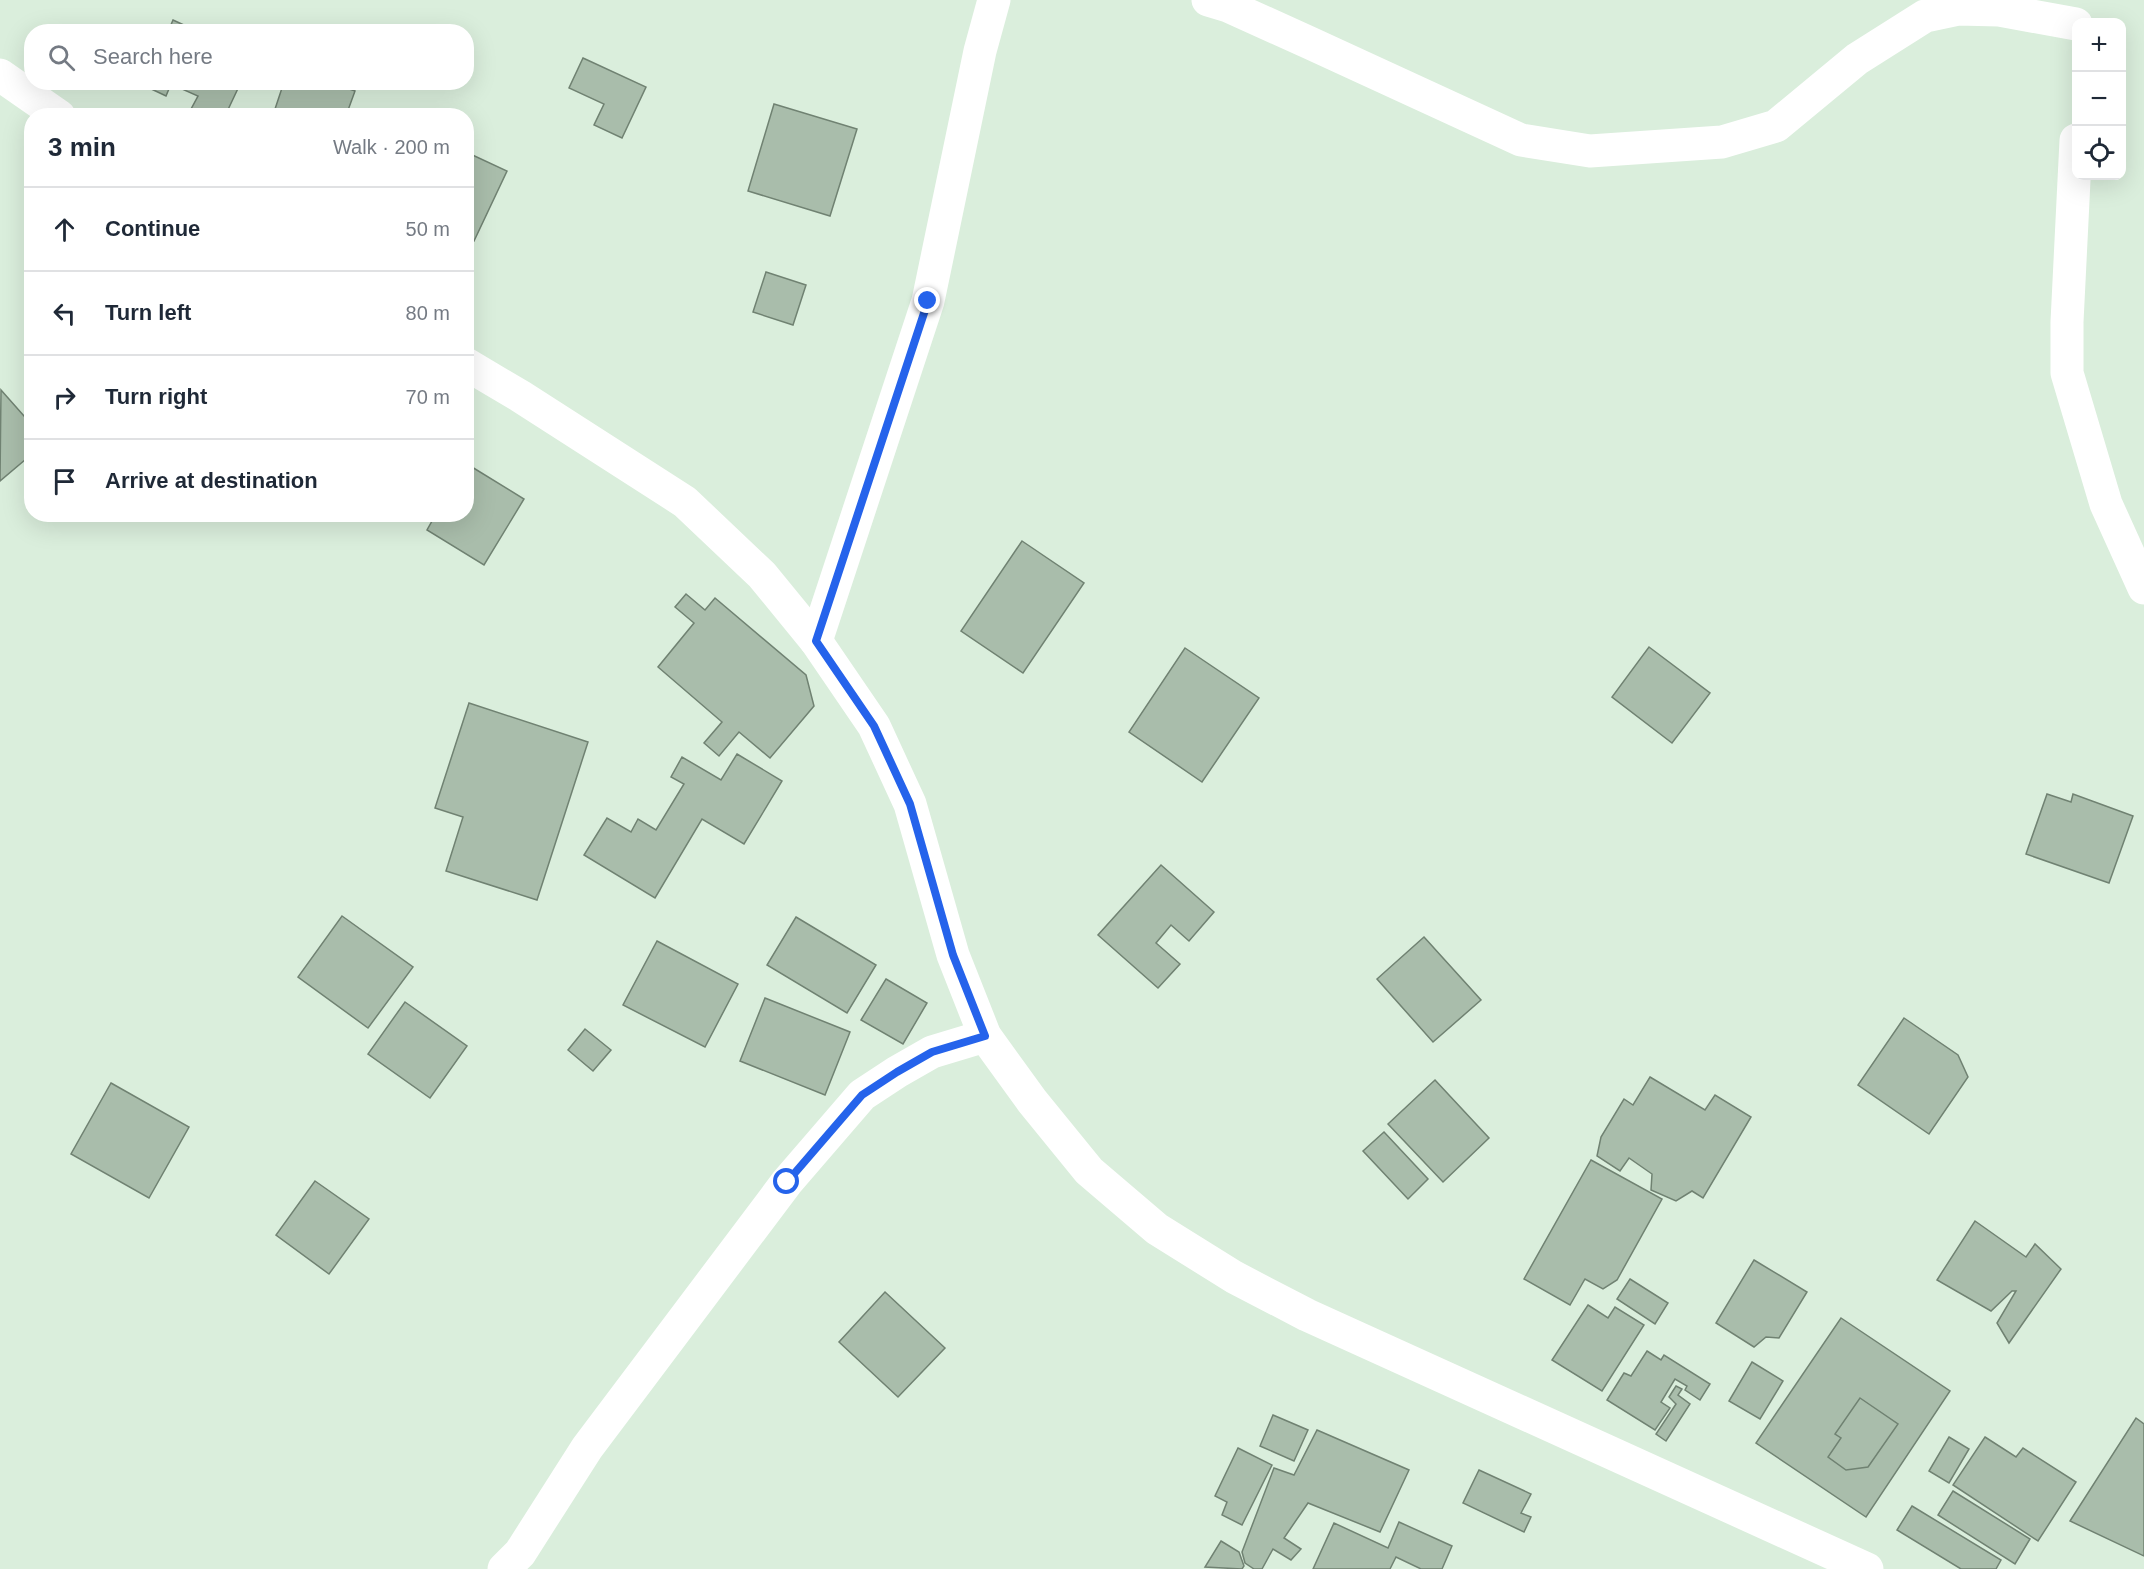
<!DOCTYPE html>
<meta charset="utf-8">
<style>
:root{--surface:#fff;--page:#f2f2f3;--text:#1f2937;--muted:#747a83;--line:#e0e1e3}
body{margin:0;font-family:Arial,sans-serif;background:var(--page);color:var(--text)}
.controls{position:absolute;right:18px;top:18px;display:grid;overflow:hidden;border-radius:12px;box-shadow:0 6px 24px #0002}
.controls button{width:54px;height:54px;display:grid;place-items:center;padding:0;border:0;border-bottom:2px solid var(--line);background:var(--surface);color:var(--text);font:30px sans-serif}
.stop{position:absolute;width:18px;height:18px;margin:-14px;border:4px solid #2563eb;border-radius:50%;background:#fff}
.stop.end{background:#2563eb;border-color:#fff;box-shadow:0 2px 6px #0008}
.list{margin:0;padding:0;list-style:none}
h2{display:flex;justify-content:space-between;align-items:center;height:78px;margin:0;padding:0 24px;font-size:26px}
h2 small{font-size:20px;font-weight:400;color:var(--muted)}
.list li{display:grid;grid-template-columns:39px 1fr auto;gap:18px;align-items:center;box-sizing:border-box;height:84px;padding:0 24px;border-top:2px solid var(--line)}
.list b{display:block;font-size:22px;white-space:nowrap}
.list em{font-size:20px;font-style:normal;color:var(--muted)}
.icon{flex:none;width:33px;height:33px;fill:none;stroke:currentColor;stroke-width:2;stroke-linecap:round;stroke-linejoin:round}
.map{position:relative;flex:none;width:2144px;height:1569px;overflow:hidden}
.search{position:absolute;background:var(--surface);box-shadow:0 6px 24px #0002;left:24px;top:24px;width:450px;height:66px;display:flex;align-items:center;gap:15px;box-sizing:border-box;padding:0 21px;border-radius:24px;color:var(--muted);font-size:22px}
.panel{position:absolute;background:var(--surface);box-shadow:0 6px 24px #0002;left:24px;top:108px;width:450px;height:414px;border-radius:24px}
.map>svg:first-child{display:block}
.building{fill:#a9bdab;stroke:#708272;stroke-width:1.5}
.lines{fill:none;stroke-linecap:round;stroke-linejoin:round}
.minor{stroke:#fff;stroke-width:33}
.route{stroke:#2563eb;stroke-width:8}
</style>
<div class="map">
<svg width="2144" height="1569" viewBox="0 0 2144 1569">
<rect width="100%" height="100%" fill="#daeedc"/>
<g class="building">
<path d="M173,20l26,12h-31z"/>
<path d="M583,58l63,29 -24,51 -28,-13 10,-21 -35,-16z"/>
<path d="M144,82h97l-16,34h-25l-10,-5 8,-15 -27,-12 -5,12 -23,-11z"/>
<path d="M284,82h46l25,9 -8,22 8,3h-62l-18,-7z"/>
<path d="M774,104l83,25 -27,87 -82,-25z"/>
<path d="M466,152l41,19 -33,70 -8,-4z"/>
<path d="M766,272l40,13 -13,40 -40,-13z"/>
<path d="M1,390l31,35v29l-32,27z"/>
<path d="M467,464l57,35 -40,66 -57,-35 9,-16h30z"/>
<path d="M1022,541l62,42 -61,90 -62,-42z"/>
<path d="M686,594l19,16 10,-12 91,77 8,31 -44,52 -31,-26 -20,24 -15,-13 18,-21 -64,-55 36,-44 -19,-16z"/>
<path d="M1649,647l61,46 -38,50 -60,-46z"/>
<path d="M1185,648l74,50 -57,84 -73,-50z"/>
<path d="M469,703l119,39 -51,158 -91,-29 17,-54 -28,-9z"/>
<path d="M737,754l45,27 -38,63 -42,-25 -47,79 -71,-43 23,-37 24,14 7,-13 18,11 28,-46 -13,-7 11,-20 39,23z"/>
<path d="M2047,794l24,8 2,-8 60,22 -24,67 -83,-29z"/>
<path d="M1161,865l53,47 -25,29 -18,-16 -15,18 24,21 -22,24 -60,-53z"/>
<path d="M342,916l71,51 -45,61 -70,-51z"/>
<path d="M796,917l80,48 -29,48 -80,-48z"/>
<path d="M1424,937l57,63 -48,42 -56,-63z"/>
<path d="M657,941l81,43 -33,63 -82,-42z"/>
<path d="M886,979l41,24 -24,41 -42,-24z"/>
<path d="M765,998l85,34 -25,63 -85,-34z"/>
<path d="M405,1002l62,44 -37,52 -62,-44z"/>
<path d="M1904,1018l54,37 10,22 -39,57 -71,-49z"/>
<path d="M585,1029l26,21 -18,21 -25,-21z"/>
<path d="M1650,1077l55,33 10,-15 36,22 -48,81 -11,-7 -16,10 -25,-11 1,-16 -23,-16 -9,13 -23,-15 4,-19 23,-38 9,6z"/>
<path d="M1435,1080l54,58 -46,44 -55,-58z"/>
<path d="M111,1083l78,44 -40,71 -78,-44z"/>
<path d="M1384,1132l44,47 -20,20 -45,-48z"/>
<path d="M1591,1160l71,39 -45,81 -14,9 -18,-10 -15,26 -46,-26z"/>
<path d="M315,1181l54,38 -40,55 -53,-39z"/>
<path d="M1975,1221l51,36 9,-13 26,25 -52,74 -12,-20 19,-32h-4l-21,20 -54,-31z"/>
<path d="M1754,1260l53,32 -28,46 -13,-1 -12,10 -38,-24z"/>
<path d="M1630,1279l38,24 -13,21 -38,-25z"/>
<path d="M885,1292l60,56 -47,49 -59,-55z"/>
<path d="M1588,1305l20,13 7,-11 29,18 -42,66 -50,-31z"/>
<path d="M1841,1318l109,73 -84,126 -110,-74z"/>
<path d="M1647,1351l14,9 3,-5 46,29 -10,16 -15,-10 2,-4 -12,-7 -14,23 9,6 -15,22 -48,-30 17,-27 7,3z"/>
<path d="M1752,1362l31,19 -23,38 -31,-18z"/>
<path d="M1676,1386l6,3 -4,6 12,9 -24,37 -10,-7 20,-30 -7,-7z"/>
<path d="M1860,1398l38,26 -30,43 -22,3 -18,-13 13,-19 -6,-4z"/>
<path d="M1273,1415l35,15 -14,31 -34,-15z"/>
<path d="M2136,1418l8,6v132l-74,-35z"/>
<path d="M1317,1430l92,40 -29,62 -72,-29 -24,35 17,11 -10,11 -18,-11 -11,20h-8l-9,-6 -3,-11 32,-84 20,7z"/>
<path d="M1949,1437l20,12 -20,34 -20,-12z"/>
<path d="M1985,1437l31,20 7,-9 53,34 -38,59 -85,-56z"/>
<path d="M1238,1448l34,17 -30,60 -20,-10 5,-13 -12,-6z"/>
<path d="M1479,1470l52,24 -10,19 10,4 -7,15 -61,-29z"/>
<path d="M1953,1491l77,48 -15,25 -77,-49z"/>
<path d="M1912,1506l89,54 -5,9h-35l-64,-39z"/>
<path d="M1399,1522l53,24 -10,23h-21l-25,-12 -6,12h-77l21,-46 54,25z"/>
<path d="M1221,1541l18,11 5,14 -2,3 -37,-2z"/>
</g>
<g class="lines">
<g class="minor">
<path d="M1208,0l20,6 82,37 211,97 69,11 132,-9 54,-16 81,-67 68,-43 33,-7 41,1 77,14"/>
<path d="M0,75l59,41"/>
<path d="M2076,140l-9,182v51l39,131 38,84"/>
<path d="M466,364l54,32 165,106 77,73 54,66 58,85 36,78 43,151 32,81 47,65 57,70 68,58 77,48 73,38 560,254"/>
<path d="M816,641l112,-340 52,-250 14,-51"/>
<path d="M504,1569l16,-16 67,-105 200,-266 75,-87 35,-23 35,-20 53,-16"/>
</g>
</g>
<g class="lines">
<path class="route" d="M787,1182l75,-87 35,-23 35,-20 53,-16 -32,-81 -43,-151 -36,-78 -58,-85 112,-340"/>
</g>
</svg>
<div class="controls">
<button>+</button>
<button>−</button>
<button><svg class="icon" aria-label="locate" viewBox="0 0 24 24"><circle cx="12" cy="12" r="6"/><path d="M12 2v4M12 18v4M2 12h4M18 12h4"/></svg></button>
</div>
<div class="stop" style="left:787px;top:1182px"></div>
<div class="stop end" style="left:928px;top:301px"></div>
<div class="search"><svg class="icon" aria-label="search" viewBox="0 0 24 24"><circle cx="10" cy="10" r="6"/><path d="M15 15l6 6"/></svg>Search here</div>
<section class="panel">
<h2>3 min<small>Walk · 200 m</small></h2>
<ul class="list">
<li><svg class="icon" aria-label="ahead" viewBox="0 0 24 24"><path d="M12 20V5M6 11l6-6 6 6"/></svg><div><b>Continue</b></div><em>50 m</em></li>
<li><svg class="icon" aria-label="left" viewBox="0 0 24 24"><path d="M17 20v-9H6M10 6l-5 5 5 5"/></svg><div><b>Turn left</b></div><em>80 m</em></li>
<li><svg class="icon" aria-label="right" viewBox="0 0 24 24"><path d="M7 20v-9h11M14 6l5 5-5 5"/></svg><div><b>Turn right</b></div><em>70 m</em></li>
<li><svg class="icon" aria-label="arrive" viewBox="0 0 24 24"><path d="M6 21V4h12l-3 4 3 4H6"/></svg><div><b>Arrive at destination</b></div></li>
</ul>
</section>
</div>
